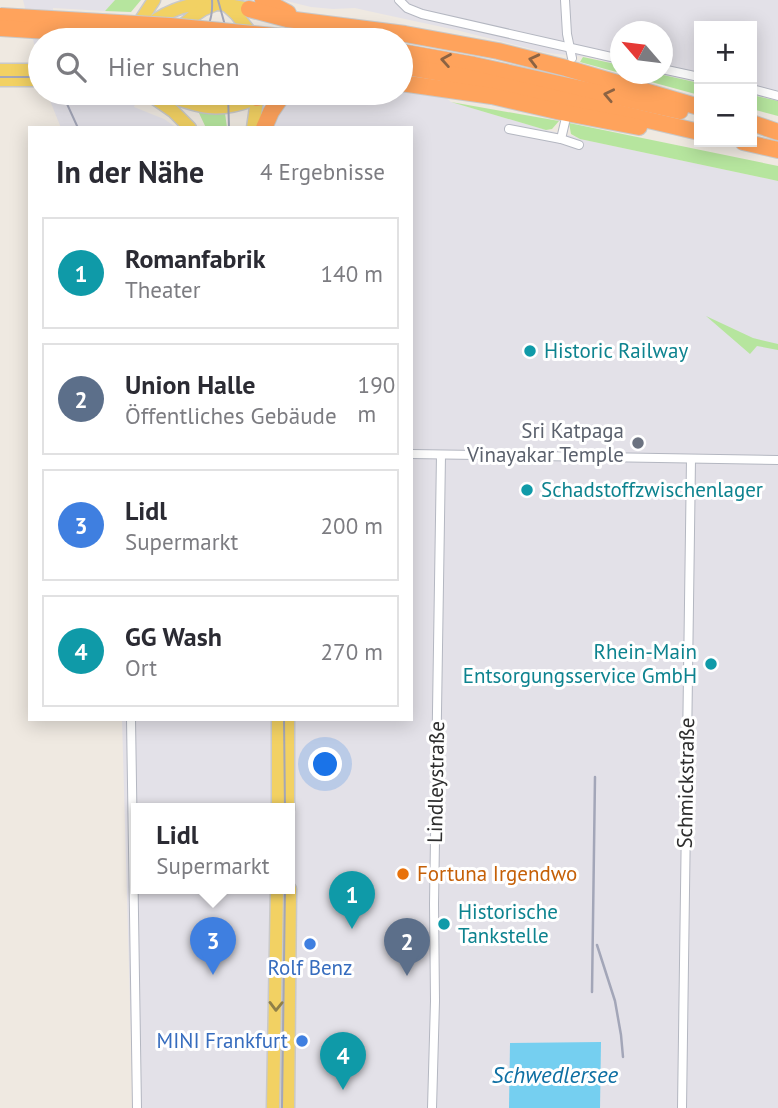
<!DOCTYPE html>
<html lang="de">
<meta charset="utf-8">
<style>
:root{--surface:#fff;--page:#f7f7f7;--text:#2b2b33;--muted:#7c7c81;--line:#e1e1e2;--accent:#4264fb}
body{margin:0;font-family:"PT Sans",sans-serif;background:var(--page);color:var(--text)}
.controls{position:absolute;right:21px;top:21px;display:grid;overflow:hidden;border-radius:0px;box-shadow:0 4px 18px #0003}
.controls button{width:63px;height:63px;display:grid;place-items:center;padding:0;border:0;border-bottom:2px solid var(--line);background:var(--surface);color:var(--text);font:35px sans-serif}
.compass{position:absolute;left:610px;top:21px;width:63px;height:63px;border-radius:50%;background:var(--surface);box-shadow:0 4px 18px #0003;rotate:298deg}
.you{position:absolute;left:326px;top:765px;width:24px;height:24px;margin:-18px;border:5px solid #fff;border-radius:50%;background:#1a73e8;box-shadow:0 0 0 10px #1a73e833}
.badge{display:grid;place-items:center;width:46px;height:46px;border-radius:50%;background:var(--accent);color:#fff;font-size:23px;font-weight:700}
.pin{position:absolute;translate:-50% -58px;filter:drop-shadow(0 2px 4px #0008)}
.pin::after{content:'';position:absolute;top:37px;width:24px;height:21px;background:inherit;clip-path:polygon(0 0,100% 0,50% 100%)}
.popup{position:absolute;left:131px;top:803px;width:164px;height:91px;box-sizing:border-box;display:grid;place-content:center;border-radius:0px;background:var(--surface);filter:drop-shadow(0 2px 5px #0005);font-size:23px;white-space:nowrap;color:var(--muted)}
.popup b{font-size:26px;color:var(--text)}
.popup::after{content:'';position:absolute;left:50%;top:100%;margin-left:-14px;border:14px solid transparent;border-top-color:var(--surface)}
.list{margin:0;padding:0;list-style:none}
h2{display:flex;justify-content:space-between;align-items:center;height:91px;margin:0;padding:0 28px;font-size:30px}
h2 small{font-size:23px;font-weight:400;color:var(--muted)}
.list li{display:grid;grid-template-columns:46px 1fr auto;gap:21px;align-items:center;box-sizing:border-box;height:112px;margin:0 14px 14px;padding:0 14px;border:2px solid var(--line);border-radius:0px}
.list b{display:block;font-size:26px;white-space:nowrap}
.list p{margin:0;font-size:23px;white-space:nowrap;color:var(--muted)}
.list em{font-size:23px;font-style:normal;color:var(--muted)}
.icon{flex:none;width:38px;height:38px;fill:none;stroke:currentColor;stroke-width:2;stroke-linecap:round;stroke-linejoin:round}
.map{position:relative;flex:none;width:778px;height:1108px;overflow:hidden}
.search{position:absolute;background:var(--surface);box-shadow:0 4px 18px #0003;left:28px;top:28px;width:385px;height:77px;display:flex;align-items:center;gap:18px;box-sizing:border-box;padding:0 24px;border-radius:38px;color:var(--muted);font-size:26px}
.panel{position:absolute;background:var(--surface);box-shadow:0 4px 18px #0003;left:28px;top:126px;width:385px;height:595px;border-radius:0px}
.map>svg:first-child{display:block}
.industrial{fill:#e3e1e8;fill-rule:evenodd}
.green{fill:#b6e59e}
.water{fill:#75cff0}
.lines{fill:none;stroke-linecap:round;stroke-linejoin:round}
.street-casing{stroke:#b4b7c1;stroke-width:10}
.primary-casing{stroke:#c9c9c9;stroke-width:15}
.highway-casing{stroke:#c9c9c9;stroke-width:18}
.street{stroke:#fff;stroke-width:8}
.primary{stroke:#f2d163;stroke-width:12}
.highway{stroke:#ffa35c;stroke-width:16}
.tram{stroke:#a3a6b8;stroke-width:2}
.rail{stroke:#a3a6b8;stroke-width:2.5}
.highway-bridge-casing{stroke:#c9c9c9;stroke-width:18;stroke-linecap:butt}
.highway-bridge{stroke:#ffa35c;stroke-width:16}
.oneway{stroke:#8c6343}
.oneway2{stroke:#908048}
.culture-dot{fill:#0f9aa8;stroke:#fff;stroke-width:2.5}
.worship-dot{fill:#6b7280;stroke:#fff;stroke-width:2.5}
.food-dot{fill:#e8710a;stroke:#fff;stroke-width:2.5}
.shop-dot{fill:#3f7fe0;stroke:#fff;stroke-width:2.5}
.labels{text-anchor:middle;stroke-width:6;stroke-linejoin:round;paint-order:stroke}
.culture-label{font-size:21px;fill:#0d838f;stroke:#fff;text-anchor:start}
.worship-label{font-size:21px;fill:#5b616d;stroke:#fff;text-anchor:end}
.street-label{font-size:21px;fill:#2e2e2e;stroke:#fff}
.food-label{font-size:21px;fill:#c56008;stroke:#fff;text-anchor:start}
.shop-label{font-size:21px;fill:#366cbe;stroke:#fff}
.water-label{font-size:23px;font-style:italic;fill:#0d6fa3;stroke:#fff}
</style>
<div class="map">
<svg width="778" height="1108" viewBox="0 0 778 1108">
<rect width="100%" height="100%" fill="#efe9e1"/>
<g class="industrial">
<path d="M23,0h92l-10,11 -52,-3 4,32h-17v27z"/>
<path d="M282,0h496v101l-26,-6v-69h-53v57l-40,-9h3v-42h-42v33l-33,-8 -39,-4 -92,-23 -88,-19 -13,-3 -22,1 -22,-2z"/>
<path d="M401,89l40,4 10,9 95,28 27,6 7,3 198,42v927h-645l-11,-389h289v-591h-141l14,-28 8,-7h109zM136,809h154v80h-154z"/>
<path d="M47,93h55l17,4 17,5 -2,5 30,12 13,9h-116z"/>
</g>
<g class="green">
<path d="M115,0h26l-10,12 -26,-1z"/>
<path d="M583,57l37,8v8l-40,-11z"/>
<path d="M622,74h37l40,9v12z"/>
<path d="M752,95l26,6v15l-26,-7z"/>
<path d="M451,102l108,19 -7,8 -6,1z"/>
<path d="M199,113h26l2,15h-21z"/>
<path d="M569,123l209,43v15l-198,-42 -9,-5z"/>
<path d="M706,316l47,22 25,6v6l-21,-4 -7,8z"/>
</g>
<path class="water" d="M601,1042l-1,66h-91l1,-65z"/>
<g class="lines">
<defs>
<g id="street">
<path d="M399,0l8,8 15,6 198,45"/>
<path d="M565,0l2,34 5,24"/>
<path d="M662,69l37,8"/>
<path d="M752,89l26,7"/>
<path d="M565,122l-4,17 18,6"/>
<path d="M509,129l52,10"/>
<path d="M411,454l367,6"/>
<path d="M131,719l6,389"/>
<path d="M432,1108l3,-107 -1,-97 7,-449"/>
<path d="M682,1108l9,-649"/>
</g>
<g id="primary">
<path d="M225,4l11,10 18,23"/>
<path d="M147,26c34,-26 62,-26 102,-17"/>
<path d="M135,29l19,-29"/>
<path d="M178,31c10,-12 21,-21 36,-26"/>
<path d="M0,70h40"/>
<path d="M0,80h40"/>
<path d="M147,93l26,18 17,17"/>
<path d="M162,93c37,15 57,21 95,5"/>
<path d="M201,93l15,14"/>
<path d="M216,107l18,-14"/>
<path d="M253,128l5,-35"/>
<path d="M278,719v90"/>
<path d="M288,719v90"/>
<path d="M273,1108l4,-219"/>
<path d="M288,1108l2,-219"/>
</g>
<g id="highway">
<path d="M263,0l25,13"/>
<path d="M249,9l38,10 118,15 93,17 68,17 133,39"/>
<path d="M401,52l73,13 206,46"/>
<path d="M401,66l65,11 233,55"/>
<path d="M401,83l91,13 69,16 78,15"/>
<path d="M257,98l14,-5"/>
<path d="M752,123l26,9"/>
<path d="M264,128l7,-16 13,-19"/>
<path d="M743,142l35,8"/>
</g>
</defs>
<use href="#street" class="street-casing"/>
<use href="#primary" class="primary-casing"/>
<use href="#highway" class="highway-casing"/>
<use href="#street" class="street"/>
<use href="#primary" class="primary"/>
<use href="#highway" class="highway"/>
<g class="tram">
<path d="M218,0l11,40"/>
<path d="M198,40c12,-11 15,-24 14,-40"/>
<path d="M0,77h40"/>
<path d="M62,93l16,35"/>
<path d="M228,93l1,35"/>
<path d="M284,719l1,90"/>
<path d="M282,1108l3,-219"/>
</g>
<g class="rail">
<path d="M597,945l18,56 6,34 2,22"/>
<path d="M592,992l3,-215"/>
</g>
<defs>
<g id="highway-bridge">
<path d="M0,16l170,10 145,14"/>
<path d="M0,28l191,12"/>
</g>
</defs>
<use href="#highway-bridge" class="highway-bridge-casing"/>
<use href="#highway-bridge" class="highway-bridge"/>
</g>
<defs><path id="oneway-chevron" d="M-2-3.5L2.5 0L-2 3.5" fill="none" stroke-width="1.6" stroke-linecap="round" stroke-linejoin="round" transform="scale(1.75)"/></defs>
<g class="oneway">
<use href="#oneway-chevron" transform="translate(446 60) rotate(-170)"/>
<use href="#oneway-chevron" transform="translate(534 60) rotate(-166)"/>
<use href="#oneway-chevron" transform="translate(609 95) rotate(-168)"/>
</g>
<use class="oneway2" href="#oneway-chevron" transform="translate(276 1006) rotate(91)"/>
<g class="culture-dot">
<circle cx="530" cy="351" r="7"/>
<circle cx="527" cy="490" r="7"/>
<circle cx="711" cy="664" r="7"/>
<circle cx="444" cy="924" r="7"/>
</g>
<circle class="worship-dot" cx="638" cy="443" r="7"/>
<circle class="food-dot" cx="403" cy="874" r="7"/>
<g class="shop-dot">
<circle cx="310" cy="944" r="7"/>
<circle cx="302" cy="1041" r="7"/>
</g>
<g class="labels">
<g class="culture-label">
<text x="544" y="358">Historic Railway</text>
<text x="541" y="497">Schadstoffzwischenlager</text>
<text x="697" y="659" text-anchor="end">Rhein-Main<tspan x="697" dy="24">Entsorgungsservice GmbH</tspan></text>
<text x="458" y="919">Historische<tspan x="458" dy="24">Tankstelle</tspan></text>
</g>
<g class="worship-label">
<text x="624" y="438">Sri Katpaga<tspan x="624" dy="24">Vinayakar Temple</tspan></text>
</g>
<g class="street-label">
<text transform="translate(436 782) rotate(-89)" y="7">Lindleystraße</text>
<text transform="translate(686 783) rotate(-89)" y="7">Schmickstraße</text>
</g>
<g class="food-label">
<text x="417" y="881">Fortuna Irgendwo</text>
</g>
<g class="shop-label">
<text x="310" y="975">Rolf Benz</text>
<text x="288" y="1048" text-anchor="end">MINI Frankfurt</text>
</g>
<g class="water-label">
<text x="555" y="1083">Schwedlersee</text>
</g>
</g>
</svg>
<div class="controls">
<button>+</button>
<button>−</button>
</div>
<svg class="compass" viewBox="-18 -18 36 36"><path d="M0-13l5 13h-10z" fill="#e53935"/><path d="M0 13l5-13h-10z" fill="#7c7c81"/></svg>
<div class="you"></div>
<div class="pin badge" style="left:352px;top:929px;background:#0f9aa8">1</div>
<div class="pin badge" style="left:407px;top:976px;background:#5c6f8a">2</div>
<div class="pin badge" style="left:213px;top:975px;background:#3f7fe0">3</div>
<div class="popup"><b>Lidl</b>Supermarkt</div>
<div class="pin badge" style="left:343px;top:1090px;background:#0f9aa8">4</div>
<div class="search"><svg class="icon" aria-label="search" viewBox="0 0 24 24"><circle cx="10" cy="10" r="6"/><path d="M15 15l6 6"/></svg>Hier suchen</div>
<section class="panel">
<h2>In der Nähe<small>4 Ergebnisse</small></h2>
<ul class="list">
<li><span class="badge" style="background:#0f9aa8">1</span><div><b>Romanfabrik</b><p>Theater</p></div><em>140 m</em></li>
<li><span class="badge" style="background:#5c6f8a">2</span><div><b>Union Halle</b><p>Öffentliches Gebäude</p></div><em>190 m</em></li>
<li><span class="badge" style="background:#3f7fe0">3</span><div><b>Lidl</b><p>Supermarkt</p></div><em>200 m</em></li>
<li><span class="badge" style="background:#0f9aa8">4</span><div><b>GG Wash</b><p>Ort</p></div><em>270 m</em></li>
</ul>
</section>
</div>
